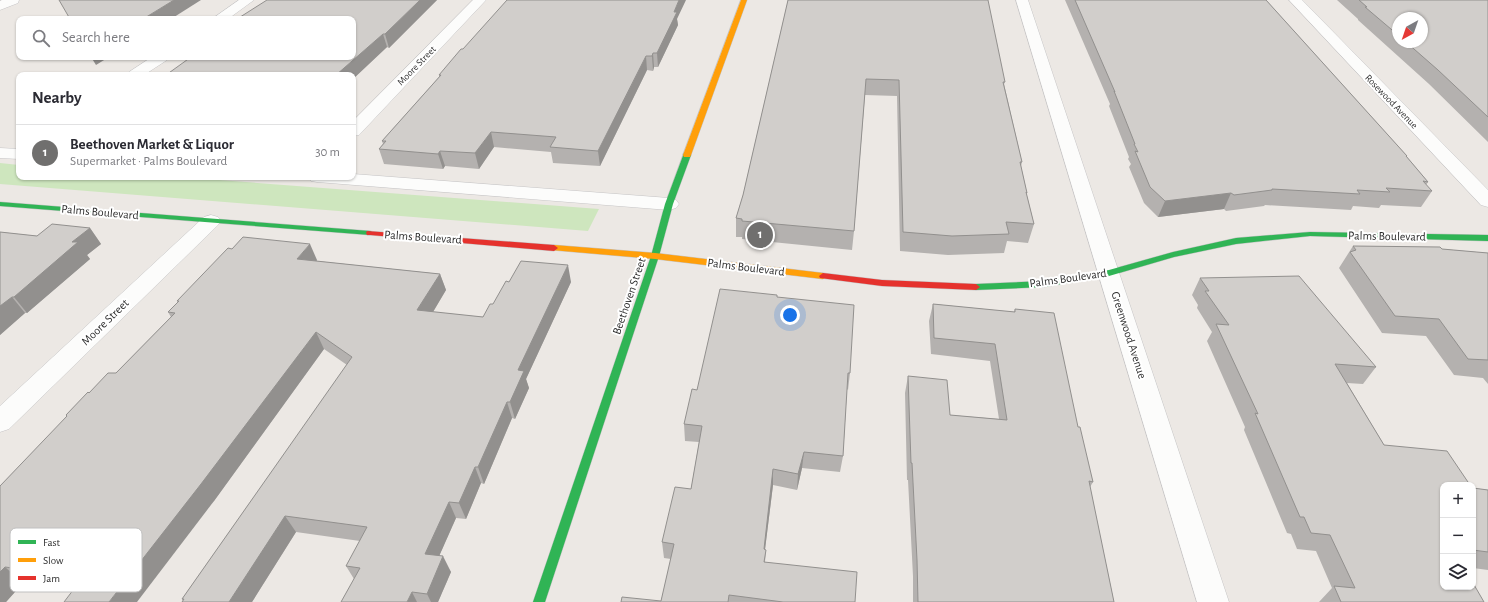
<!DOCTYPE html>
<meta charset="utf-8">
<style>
:root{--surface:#fff;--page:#f2f2f3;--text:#2b2b33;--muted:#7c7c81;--line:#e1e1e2;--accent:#706f6e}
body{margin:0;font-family:"Alegreya Sans",sans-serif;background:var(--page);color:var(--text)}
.controls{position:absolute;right:12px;bottom:12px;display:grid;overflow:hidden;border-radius:8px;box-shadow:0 1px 3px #0004}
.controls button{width:36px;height:36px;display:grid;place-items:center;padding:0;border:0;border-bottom:1px solid var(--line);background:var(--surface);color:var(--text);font:20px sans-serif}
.compass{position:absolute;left:1392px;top:12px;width:36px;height:36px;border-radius:50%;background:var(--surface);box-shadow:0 1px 3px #0004;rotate:220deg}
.you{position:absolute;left:790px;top:315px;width:14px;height:14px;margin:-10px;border:3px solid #fff;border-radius:50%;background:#1a73e8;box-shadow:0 0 0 6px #1a73e833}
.badge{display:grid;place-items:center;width:26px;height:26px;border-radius:50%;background:var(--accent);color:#fff;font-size:13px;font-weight:700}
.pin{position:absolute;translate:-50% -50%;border:2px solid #fff;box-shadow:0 1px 4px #0006}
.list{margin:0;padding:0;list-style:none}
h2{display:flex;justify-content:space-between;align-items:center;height:52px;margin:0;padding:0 16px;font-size:17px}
h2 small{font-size:13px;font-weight:400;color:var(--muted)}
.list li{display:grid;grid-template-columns:26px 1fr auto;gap:12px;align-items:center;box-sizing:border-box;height:56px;padding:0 16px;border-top:1px solid var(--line)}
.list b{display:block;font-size:15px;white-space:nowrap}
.list p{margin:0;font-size:13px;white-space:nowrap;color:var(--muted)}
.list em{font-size:13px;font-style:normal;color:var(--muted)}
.icon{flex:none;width:22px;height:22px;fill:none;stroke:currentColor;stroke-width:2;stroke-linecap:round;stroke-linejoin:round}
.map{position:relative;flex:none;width:1488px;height:602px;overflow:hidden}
.search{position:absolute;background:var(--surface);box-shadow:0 1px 3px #0004;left:16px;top:16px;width:340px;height:44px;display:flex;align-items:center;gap:10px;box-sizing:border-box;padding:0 14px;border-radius:8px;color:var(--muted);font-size:15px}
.panel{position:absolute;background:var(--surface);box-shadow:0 1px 3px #0004;left:16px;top:72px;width:340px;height:108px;border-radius:8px}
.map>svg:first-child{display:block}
.green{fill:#cee6be}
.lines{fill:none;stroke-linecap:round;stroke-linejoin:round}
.street-casing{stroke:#c5c4c5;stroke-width:1}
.fast-casing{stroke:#c5c4c5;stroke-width:1}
.slow-casing{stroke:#c5c4c5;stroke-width:1}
.jam-casing{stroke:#c5c4c5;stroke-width:1}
.street{fill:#fcfcfb;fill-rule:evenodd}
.fast{fill:#30b455;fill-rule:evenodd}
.slow{fill:#ff9f0a;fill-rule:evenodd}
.jam{fill:#e5322d;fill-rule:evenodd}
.wall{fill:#b4b1af;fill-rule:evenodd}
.shaded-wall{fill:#92908e}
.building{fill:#d1cecb;stroke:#92908e}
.labels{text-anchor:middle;stroke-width:4;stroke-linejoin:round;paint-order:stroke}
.far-street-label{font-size:10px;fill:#2e2e2e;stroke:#fff}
.street-label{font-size:12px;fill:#2e2e2e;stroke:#fff}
.key{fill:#fff;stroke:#c0c0c0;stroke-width:1}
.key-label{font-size:11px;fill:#2e2e2e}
</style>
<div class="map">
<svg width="1488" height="602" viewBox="0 0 1488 602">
<rect width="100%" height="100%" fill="#ece8e4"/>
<path class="green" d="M0,163l19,2v12h160l420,32 -11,22 -588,-47z"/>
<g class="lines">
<defs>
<g id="street">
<path d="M2,0h17l-1,3 -18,7v-9z"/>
<path d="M239,0h15l-26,19h-16z"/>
<path d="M473,0h13l-127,135 -6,1v-15z"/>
<path d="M1016,0h12l201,602h-32z"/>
<path d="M1289,0h13l186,190v17l-7,-2z"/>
<path d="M152,57h17l-2,3 -23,15h-18l3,-3z"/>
<path d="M0,148l19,1v10l-19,-1z"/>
<path d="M353,174l316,24 7,2 3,4 -3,4 -7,2 -352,-28 -6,-1 -3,-4h45z"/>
<path d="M211,215l7,2 3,4 -3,4 -209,204 -9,3v-26l204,-189z"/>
</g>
<g id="fast">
<path d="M684,153h6l1,2 -18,49 -14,52 -114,346h-12l118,-346 14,-52z"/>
<path d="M0,202l370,29 4,2 -4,2 -370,-29z"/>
<path d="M1310,232l178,3v6l-178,-5 -74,8 -62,13 -65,19 -65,11 -68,3 -4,-3 4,-3 68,-3 65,-11 64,-18 63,-14z"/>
</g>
<g id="slow">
<path d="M741,0h6l-56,155 -1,2h-6l-1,-2z"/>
<path d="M554,245l101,8 168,20 4,3 -4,3 -168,-20 -104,-9 -1,-2z"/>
</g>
<g id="jam">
<path d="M367,231l187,14 4,3 -4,3 -184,-16h-3l-1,-2z"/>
<path d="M823,273l59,7 94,4 4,3 -4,3 -94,-4 -62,-8 -1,-2z"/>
</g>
</defs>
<use href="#street" class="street-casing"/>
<use href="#fast" class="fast-casing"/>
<use href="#slow" class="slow-casing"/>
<use href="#jam" class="jam-casing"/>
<use href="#street" class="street"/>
<use href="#fast" class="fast"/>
<use href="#slow" class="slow"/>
<use href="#jam" class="jam"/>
</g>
<g class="wall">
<path d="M267,0h170l-48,48 -2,-1 -34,32v-4h-187l187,-18z"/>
<path d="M788,0l217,82 -1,2 18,78 -1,4 6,27v3l7,28 -6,19 -21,-2 -3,12 -56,2 -48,-4 -3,-155 -32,-1 -11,136 -2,19 -110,-11v-2h-6v-19l7,-23z"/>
<path d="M1065,0h201l141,156v1l21,25 -2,3 6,6 -11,16 -40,-2 -2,3 -26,-2 -2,4 -86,-5 -1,1 -38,5 -2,-2 -66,8 -14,-14 -15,-36 2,-3 -3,-5 1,-2 -20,-51 1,-2z"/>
<path d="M1337,0h151v142l-59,-58 -71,-64v-1zM1398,18l24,24h-24z"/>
<path d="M677,19l1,6 -20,42h-4l-1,4 -6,-1 -47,96 -47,-3 -2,-11 -57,-5 -15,22 -34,-3 -2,3 -59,-5 -5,-15 4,-5 -1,-3 57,-64v-2z"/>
<path d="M90,228l11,16 -14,11 3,4 -63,54h-2l-25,22v-103l37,4z"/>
<path d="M1353,246l89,3 46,4v131l-5,-6 -29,-3 -28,-39 -44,-3 -43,-65z"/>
<path d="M317,260v1l123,13 6,16 -13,22 50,5 10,-13 78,-22 -45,97 3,9 -14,31 -3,-1 -28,66 -3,-1 -15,36 -10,-1 -17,38 12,16 -13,30h-97l13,-23 -8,-13 14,-25 -64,-9 -44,70h-70l1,-1 -1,-2 165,-234 -23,-16 -110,152 -140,88 -51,-6 -17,19 -6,-116 67,-69 -1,-2 23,-22 27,-20 55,-56 -3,-5 10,-10 -1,-1z"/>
<path d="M1200,278l176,89 -13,17 -16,-1 37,62 59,40v102l41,15h-165l13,-14 -16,-37 -19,-2 -6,-15 -4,-1 -43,-103 1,-3 -38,-86 5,-9 -15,-24 1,-3 -6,-10z"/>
<path d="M777,297l73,76 -2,17 -1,-1 -4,67 -3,16 -38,-4 -5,22 -24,-5 -8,65h1l-1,12 90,40h-234l40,-1 10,-42 -7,-1 -2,-16 29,-53 8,-47 -14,-1 -1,-17 13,-34z"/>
<path d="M933,304l81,8 1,-3 63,118 15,55 -3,5 24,115h-201v-26l-5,-96h-1l-2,-87 3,-17 42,39 49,4 -9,-58 -59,-7 -2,-33z"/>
<path d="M1473,488l15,2v80l-15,-2z"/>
</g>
<g class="shaded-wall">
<path d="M174,0h27l-30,19h-28z"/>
<path d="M420,0h17l-48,48 -4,-14z"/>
<path d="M679,0h7l-9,19 1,6 -20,42 -1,-14 17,-41z"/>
<path d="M383,34l4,13 -34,32v-4h-17z"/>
<path d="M653,53l1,14 -1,4 -1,-15z"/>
<path d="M646,56l1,14 -47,96 -2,-15z"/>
<path d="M91,57h18l-13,8z"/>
<path d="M491,132l3,15 -15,22 -4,-16z"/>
<path d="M440,151l5,15 -2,3 -5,-15z"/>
<path d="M1231,193l-7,16 -66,8 7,-16z"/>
<path d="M90,228l11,16 -14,11 3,4 -63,54 -13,-16 58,-55z"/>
<path d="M310,244l7,16 -12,15 -8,-16z"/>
<path d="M568,265l3,17 -45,97 3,9 -14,31 -5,-17 8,-32z"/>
<path d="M440,274l6,16 -22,37 -7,-17z"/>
<path d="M12,297l13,16 -25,22v-29z"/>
<path d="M316,332l8,17 -110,152 -77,101h-28z"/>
<path d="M507,402l5,16 -28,66 -6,-17z"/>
<path d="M804,452l-2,16 -5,22 1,-16z"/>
<path d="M475,467l6,16 -15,36 -7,-16z"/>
<path d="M773,469v16l-10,80 1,-16z"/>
<path d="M449,502l7,16 -23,52 -8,-16z"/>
<path d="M285,516l11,16 -44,70h-23z"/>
<path d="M443,556l8,16 -13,30h-7l-4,-8z"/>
<path d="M5,567l18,16 -17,19h-6v-30z"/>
<path d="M412,592l5,10h-10z"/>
</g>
<g class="building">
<path d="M59,0h115l-31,19h-73z"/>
<path d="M267,0h153l-35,34h-2l-47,41h-183l1,-1 12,1 25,-18h162v-38h-116z"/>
<path d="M507,0h172l-5,12h3l-20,41h-4l-1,3h-6l-48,95 -48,-4 6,-10 -65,-5 -16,21 -35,-2 -2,3 -59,-5 7,-8h-4l59,-66h-2l22,-26h2z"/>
<path d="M788,0h200l17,82h-2l19,80h-2l7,31 -1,-1 8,32 -28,-2 3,12 -57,2 -49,-4 -4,-152 -33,-1 -12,152 -112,-10v-2l-6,-1 7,-23z"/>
<path d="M1075,0h191l141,156h-1l22,26 -5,-1 9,10 -46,-3 4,4 -33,-2 3,4 -88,-5v1l-38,5 -3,-2 -66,8 -15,-14 -15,-36 3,1 -4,-8h1l-21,-53 1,1z"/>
<path d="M1359,0h129v117l-50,-47 -32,-28h16v-24h-24v17l-33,-28h2z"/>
<path d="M52,224l38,4 -18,14h6l-64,55h-2l-12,9v-74l37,4z"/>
<path d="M243,237l67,7 -13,15 143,15 -23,36 66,7 7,-13h3l13,-23 3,1 12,-21 47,4 -50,105 6,1 -14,31h-3l-29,65h-3l-16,36 -10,-1 -24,52 18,2 -16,38 -15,-2 -5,10h-66l19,-34 -14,-2 21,-39 -82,-11 -56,86h-47l2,-3h-2l170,-242 -36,-25 -115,152 -92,118h-45l19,-25 -78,-10 -5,5v-86l67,-70 -1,-1 22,-23 1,1 19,-20h8l59,-60 -7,-1 11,-11h-2l51,-53 4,1z"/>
<path d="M1353,246l87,1 2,2 46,4v107l-20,-1 -29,-40 -44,-3 -45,-64 6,-2z"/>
<path d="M1299,276l77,91 -41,-3 49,81 63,6 23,34h-27v102h30v-4l11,19h-143l-7,-16 21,2 -25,-53 -19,-2 -7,-16h-4l-45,-104 3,1 -42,-90 13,1 -24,-34h4l-9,-13z"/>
<path d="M720,289l57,6v2l77,8 -4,68h-2l-5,83 -39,-4 -6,22 -25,-5 -9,80 2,1 -2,12 93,10 -2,30h-72l-54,-7 -1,7h-107l1,-5 39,4 13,-57 -12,-2 13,-55 16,2 11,-63 -18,-2 8,-35 5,1z"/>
<path d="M933,304l82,8v-3l39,4 24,114h2l13,55 -4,-1 25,121h-196l-1,-42 -5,-97h-1l-3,-87 39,4 3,35 57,5 -12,-76 -61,-6z"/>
<path d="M1473,488l15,2v62l-15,-2z"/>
</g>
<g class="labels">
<g class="far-street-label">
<text transform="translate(416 65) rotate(-46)" y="4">Moore Street</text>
<text transform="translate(1392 101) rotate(46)" y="4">Rosewood Avenue</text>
</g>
<g class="street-label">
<text transform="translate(100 212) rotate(5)" y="4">Palms Boulevard</text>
<text transform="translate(1387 236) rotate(1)" y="4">Palms Boulevard</text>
<text transform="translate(423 237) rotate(4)" y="4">Palms Boulevard</text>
<text transform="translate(746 267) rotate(7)" y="4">Palms Boulevard</text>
<text transform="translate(1068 278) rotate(-8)" y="4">Palms Boulevard</text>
<text transform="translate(629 296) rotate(-71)" y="4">Beethoven Street</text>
<text transform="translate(105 322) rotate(-44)" y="4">Moore Street</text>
<text transform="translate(1129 335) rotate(72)" y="4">Greenwood Avenue</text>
</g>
</g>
<rect x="10" y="528" width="132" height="64" rx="6" class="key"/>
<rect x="18" y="540" width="18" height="4" fill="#30b455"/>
<rect x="18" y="558" width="18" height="4" fill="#ff9f0a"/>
<rect x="18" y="576" width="18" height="4" fill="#e5322d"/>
<g class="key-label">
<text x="43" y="546">Fast</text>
<text x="43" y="564">Slow</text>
<text x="43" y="582">Jam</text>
</g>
</svg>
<div class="controls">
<button>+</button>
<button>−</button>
<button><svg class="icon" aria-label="layers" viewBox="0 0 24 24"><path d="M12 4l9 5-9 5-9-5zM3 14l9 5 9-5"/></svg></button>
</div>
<svg class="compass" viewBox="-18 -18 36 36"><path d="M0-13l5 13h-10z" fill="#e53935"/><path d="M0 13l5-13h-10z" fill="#7c7c81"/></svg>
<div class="you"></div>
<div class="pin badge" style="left:760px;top:235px">1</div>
<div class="search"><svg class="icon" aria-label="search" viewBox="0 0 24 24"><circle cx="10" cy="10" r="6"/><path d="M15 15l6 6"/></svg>Search here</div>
<section class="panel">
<h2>Nearby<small></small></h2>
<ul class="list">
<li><span class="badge">1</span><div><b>Beethoven Market &amp; Liquor</b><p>Supermarket · Palms Boulevard</p></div><em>30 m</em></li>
</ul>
</section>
</div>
